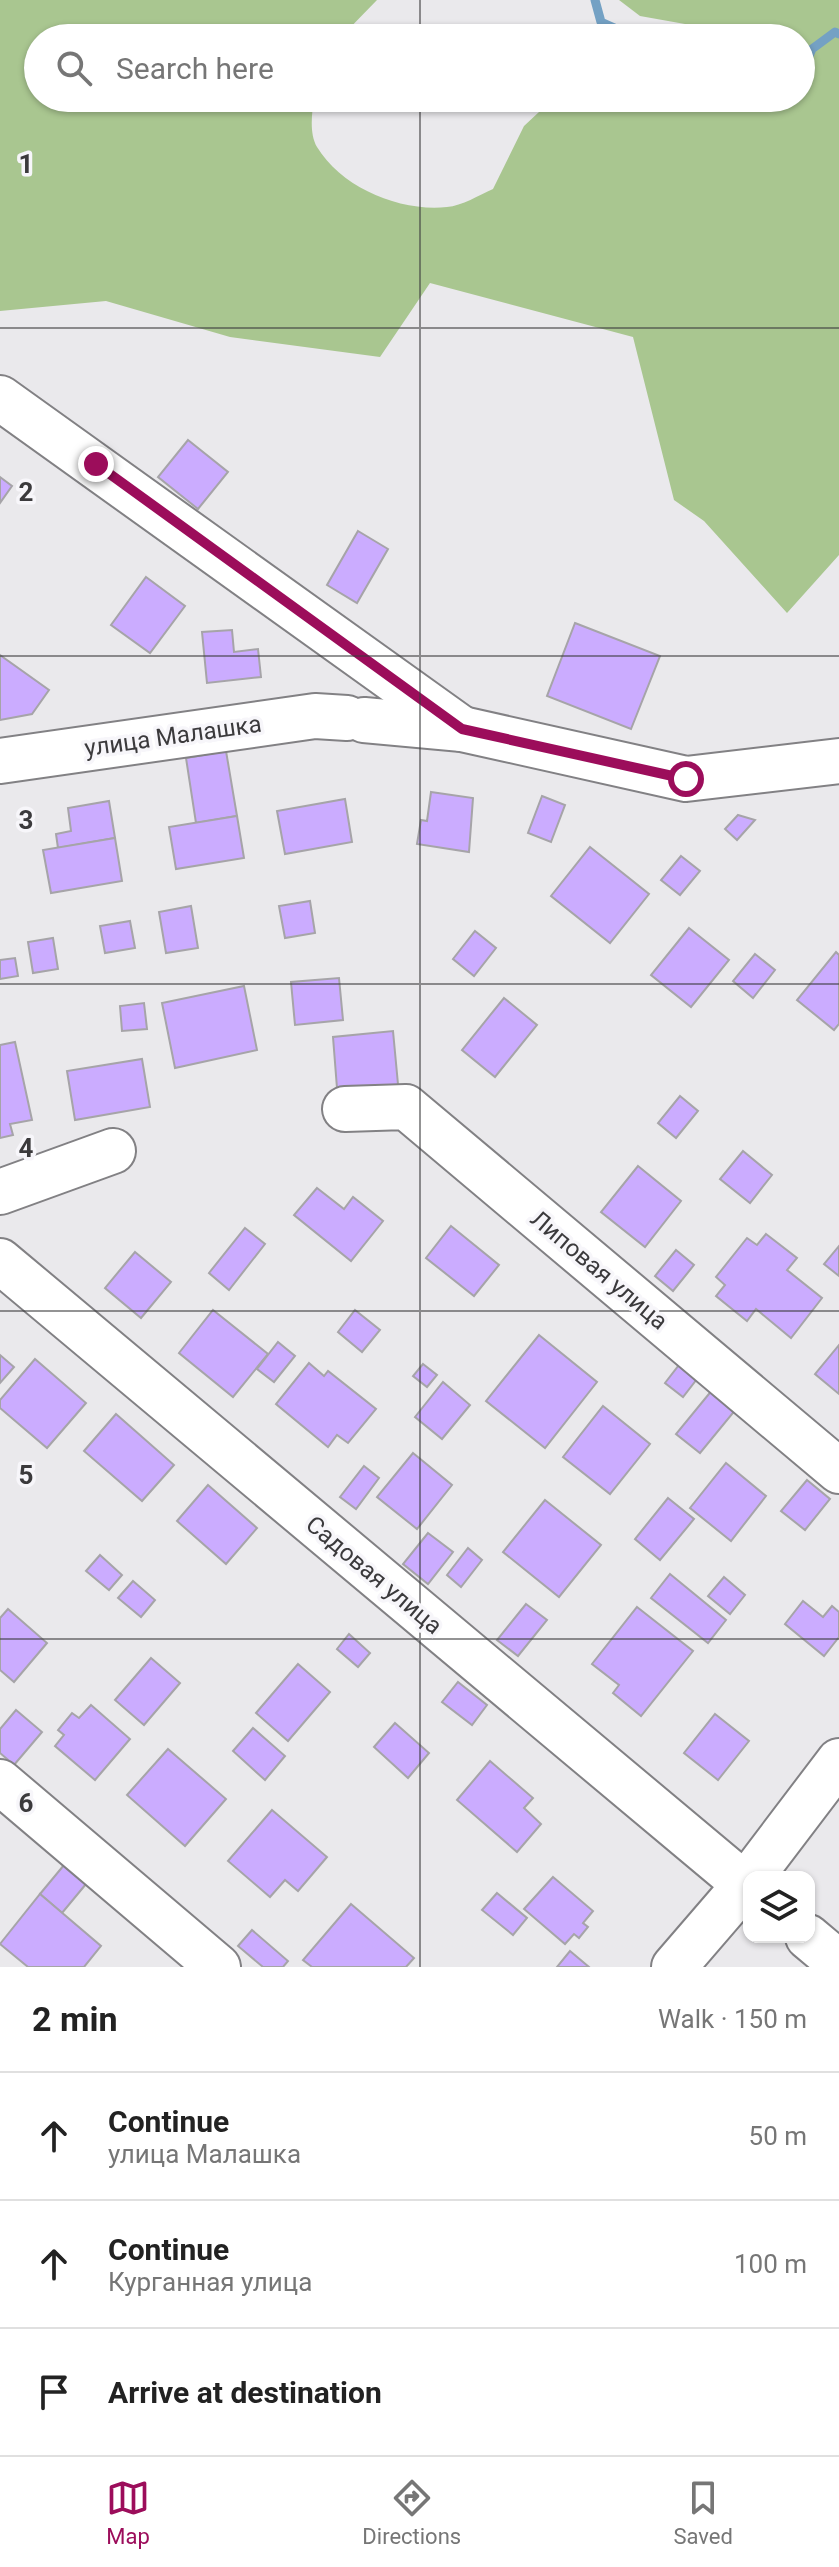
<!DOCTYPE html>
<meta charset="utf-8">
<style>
:root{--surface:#fff;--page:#f6f6f6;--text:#222;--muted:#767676;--line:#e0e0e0;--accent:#9c0d5b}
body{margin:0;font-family:Roboto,sans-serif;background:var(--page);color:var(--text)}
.controls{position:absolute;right:24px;bottom:24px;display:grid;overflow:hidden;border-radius:16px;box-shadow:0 2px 6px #0004}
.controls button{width:72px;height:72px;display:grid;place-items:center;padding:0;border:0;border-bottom:2px solid var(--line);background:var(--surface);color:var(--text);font:40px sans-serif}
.stop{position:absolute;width:24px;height:24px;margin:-18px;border:6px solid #9c0d5b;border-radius:50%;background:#fff}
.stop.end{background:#9c0d5b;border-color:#fff;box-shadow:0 2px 8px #0008}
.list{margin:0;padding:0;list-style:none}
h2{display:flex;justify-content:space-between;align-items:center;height:104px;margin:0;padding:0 32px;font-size:34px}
h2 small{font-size:26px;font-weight:400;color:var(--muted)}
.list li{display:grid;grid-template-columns:52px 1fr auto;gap:24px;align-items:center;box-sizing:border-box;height:128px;padding:0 32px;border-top:2px solid var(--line)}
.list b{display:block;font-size:30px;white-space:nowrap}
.list p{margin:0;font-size:26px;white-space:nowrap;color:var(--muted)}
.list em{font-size:26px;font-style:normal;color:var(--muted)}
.icon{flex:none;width:44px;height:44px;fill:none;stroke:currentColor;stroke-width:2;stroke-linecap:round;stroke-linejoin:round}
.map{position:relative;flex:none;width:839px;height:1967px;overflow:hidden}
.search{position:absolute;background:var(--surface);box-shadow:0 2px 6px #0004;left:24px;right:24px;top:24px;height:88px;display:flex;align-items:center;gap:20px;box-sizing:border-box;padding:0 28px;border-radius:44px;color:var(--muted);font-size:30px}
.sheet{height:488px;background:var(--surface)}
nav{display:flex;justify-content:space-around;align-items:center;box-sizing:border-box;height:112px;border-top:2px solid var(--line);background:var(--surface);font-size:22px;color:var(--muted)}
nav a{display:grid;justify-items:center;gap:4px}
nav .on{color:var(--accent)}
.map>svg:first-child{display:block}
.green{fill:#a9c690}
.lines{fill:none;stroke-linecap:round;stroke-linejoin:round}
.stream{stroke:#74a1c4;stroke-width:9}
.building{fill:#cbacff;stroke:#a6a4a8;stroke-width:2}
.minor-casing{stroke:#828184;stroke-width:48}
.minor{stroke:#fff;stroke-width:44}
.route{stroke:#9c0d5b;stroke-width:10}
.grid{fill:none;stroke:#3b3a3c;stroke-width:2;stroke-opacity:0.55}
.labels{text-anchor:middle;stroke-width:7;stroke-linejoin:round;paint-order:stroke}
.street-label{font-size:24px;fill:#3b3a3c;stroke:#f7f6fa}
.grid-label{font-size:26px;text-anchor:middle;font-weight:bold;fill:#3b3a3c;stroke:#f7f6fa;stroke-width:7;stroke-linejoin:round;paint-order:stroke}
</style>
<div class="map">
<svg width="839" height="1967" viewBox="0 0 839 1967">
<rect width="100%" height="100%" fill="#eae9ec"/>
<path class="green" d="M0,0h377l-37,38h-302v60h276c-2,15 -5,35 3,49 25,41 83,65 130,60 15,-1 32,-12 46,-18l31,-63 30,-28h97l24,8 25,-1 18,-7h83v-60h-71l-17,-9 -73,-13 -21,-16h220v555l-52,58 -83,-92 -30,-21 -41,-163 -203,-54 -50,74 -150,-20 -124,-36 -106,10z"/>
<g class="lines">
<g class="stream">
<path d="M595,0l6,22 36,16"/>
<path d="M801,74l11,-25 23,-17 4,2"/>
</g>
</g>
<g class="building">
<path d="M188,440l40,32 -30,37 -40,-32z"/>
<path d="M0,477l12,9 -12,17z"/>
<path d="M358,531l30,18 -31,54 -30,-18z"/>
<path d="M146,577l39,29 -35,47 -39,-28z"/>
<path d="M575,623l85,33 -29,73 -84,-33z"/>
<path d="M232,630l2,22 24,-3 3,28 -54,6 -5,-51z"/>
<path d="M0,655l49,35 -17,24 -32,6z"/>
<path d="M226,751l11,65 -41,7 -10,-65z"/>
<path d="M431,792l42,6 -4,54 -52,-8 4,-24 6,1z"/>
<path d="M542,796l23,9 -14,37 -23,-9z"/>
<path d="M345,799l7,43 -67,12 -8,-43z"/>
<path d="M109,801l6,37 -57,10 -2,-14 15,-3 -3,-23z"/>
<path d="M738,815l17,5 -18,20 -12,-11z"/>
<path d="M237,816l7,42 -68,11 -7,-42z"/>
<path d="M115,838l7,43 -71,12 -8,-43z"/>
<path d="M590,847l59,47 -39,49 -59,-47z"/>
<path d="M681,856l19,15 -20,24 -19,-15z"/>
<path d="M310,901l5,32 -30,5 -6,-32z"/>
<path d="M191,906l7,42 -32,5 -7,-41z"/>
<path d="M130,921l5,27 -30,5 -5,-27z"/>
<path d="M689,928l40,32 -38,47 -40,-32z"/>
<path d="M475,931l21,17 -22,28 -21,-17z"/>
<path d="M53,938l5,31 -25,4 -5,-31z"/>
<path d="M836,952l3,3v69l-5,6 -37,-30z"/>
<path d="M755,954l20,16 -22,28 -20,-17z"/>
<path d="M15,958l3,18 -18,3v-19z"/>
<path d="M339,978l4,42 -48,5 -4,-43z"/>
<path d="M244,986l13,64 -82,18 -13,-65z"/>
<path d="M504,998l33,27 -42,52 -33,-27z"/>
<path d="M144,1003l3,26 -25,2 -2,-25z"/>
<path d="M393,1031l6,64 -61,6 -5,-64z"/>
<path d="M15,1042l17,78 -22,4 3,11 -13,3v-93z"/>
<path d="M142,1059l8,48 -75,13 -8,-49z"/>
<path d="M680,1096l18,15 -22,27 -18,-15z"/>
<path d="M743,1151l29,24 -22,28 -30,-24z"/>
<path d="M638,1166l43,35 -36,46 -44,-35z"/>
<path d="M317,1188l27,21 9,-12 30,24 -32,40 -57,-46z"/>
<path d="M451,1226l48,39 -25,31 -48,-38z"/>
<path d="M245,1228l20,16 -36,46 -20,-17z"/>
<path d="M766,1234l31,24 -10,12 35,28 -31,40 -35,-29 -9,12 -31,-25 9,-11 -9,-8 31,-39 10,7z"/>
<path d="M839,1246v30l-15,-12z"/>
<path d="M676,1250l18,15 -21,26 -18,-15z"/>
<path d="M135,1252l36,30 -30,36 -36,-30z"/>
<path d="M213,1310l55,44 -35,43 -54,-44z"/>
<path d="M355,1310l25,20 -18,22 -24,-20z"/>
<path d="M539,1335l58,47 -52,66 -59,-47z"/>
<path d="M278,1342l17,14 -21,26 -17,-13z"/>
<path d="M839,1345v49l-24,-20z"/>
<path d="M0,1355l14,12 -14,16z"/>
<path d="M35,1359l51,44 -39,45 -47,-40v-8z"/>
<path d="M309,1363l15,13 4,-5 48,38 -28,34 -11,-8 -9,12 -52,-43z"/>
<path d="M423,1364l14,11 -10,12 -14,-11z"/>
<path d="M679,1365l18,14 -14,18 -18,-14z"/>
<path d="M443,1382l27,23 -28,34 -27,-22z"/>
<path d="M713,1389l24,19 -37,45 -24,-19z"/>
<path d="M603,1406l47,38 -40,50 -47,-37z"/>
<path d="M116,1414l58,51 -32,36 -58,-50z"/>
<path d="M413,1453l39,32 -35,44 -40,-32z"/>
<path d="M726,1463l40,33 -35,45 -41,-33z"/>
<path d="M364,1466l15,12 -23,31 -16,-12z"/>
<path d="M807,1480l23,19 -25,31 -24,-19z"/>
<path d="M208,1485l49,43 -31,36 -49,-43z"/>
<path d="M668,1498l26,21 -34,41 -25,-21z"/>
<path d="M545,1500l56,45 -42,52 -56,-45z"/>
<path d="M428,1533l25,19 -25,32 -25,-20z"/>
<path d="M468,1548l14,12 -21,27 -14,-12z"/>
<path d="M100,1555l22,20 -13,15 -23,-19z"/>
<path d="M670,1574l56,46 -18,23 -57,-45z"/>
<path d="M724,1577l21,18 -15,19 -22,-18z"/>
<path d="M133,1581l22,19 -14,17 -23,-19z"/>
<path d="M803,1601l20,16 9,-11 7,6v25l-15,19 -39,-32z"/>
<path d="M526,1604l21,16 -29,36 -21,-16z"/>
<path d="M637,1607l56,44 -52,65 -28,-23 6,-8 -27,-21z"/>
<path d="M8,1609l39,34 -33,39 -14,-12v-52z"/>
<path d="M349,1634l21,19 -12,14 -21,-18z"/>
<path d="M151,1658l29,25 -36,42 -29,-25z"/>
<path d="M298,1664l32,28 -42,49 -32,-28z"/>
<path d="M458,1682l29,23 -15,20 -30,-23z"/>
<path d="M91,1705l39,34 -35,41 -40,-34 9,-11 -6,-5 14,-17 7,5z"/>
<path d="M16,1710l26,22 -28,33 -14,-12v-24z"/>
<path d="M715,1714l34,27 -31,39 -34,-27z"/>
<path d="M395,1723l34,30 -21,25 -34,-31z"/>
<path d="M253,1728l32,28 -20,24 -32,-29z"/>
<path d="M168,1749l58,50 -41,47 -58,-51z"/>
<path d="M490,1761l43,37 -9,10 17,16 -24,28 -60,-52z"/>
<path d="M272,1810l55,47 -29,34 -13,-11 -15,17 -42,-36z"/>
<path d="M64,1865l22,19 -24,29 -22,-19z"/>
<path d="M553,1877l40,34 -10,12 5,4 -9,11 -5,-4 -9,10 -41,-35z"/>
<path d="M497,1893l30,25 -14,17 -31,-25z"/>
<path d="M40,1894l61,52 -17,21h-56l-28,-23z"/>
<path d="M351,1904l63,54 -8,9h-94l-9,-7z"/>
<path d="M252,1930l36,31 -5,6h-20l-25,-21z"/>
<path d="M570,1951l19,16h-32z"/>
</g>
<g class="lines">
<defs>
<g id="minor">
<path d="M0,398l462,331"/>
<path d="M364,720l98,9 224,50 153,-18"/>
<path d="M0,761l315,-45 32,2"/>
<path d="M345,1109l61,-2 433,364"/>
<path d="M0,1192l113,-41"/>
<path d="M0,1261l749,627"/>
<path d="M0,1782l218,185"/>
<path d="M751,1877l88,-116"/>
<path d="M808,1937l31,26"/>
<path d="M674,1967l75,-87"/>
</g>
</defs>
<use href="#minor" class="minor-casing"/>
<use href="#minor" class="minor"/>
</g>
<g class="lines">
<path class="route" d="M96,464l366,265 224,50"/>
</g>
<path class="grid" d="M420,0v38M420,98v1869M0,328h839M0,656h839M0,984h839M0,1311h839M0,1639h839"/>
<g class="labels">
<g class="street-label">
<text transform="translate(173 736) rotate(-8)" y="8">улица Малашка</text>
<text transform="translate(599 1270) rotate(40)" y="8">Липовая улица</text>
<text transform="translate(374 1575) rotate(40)" y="8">Садовая улица</text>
</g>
</g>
<g class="grid-label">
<text x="26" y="173">1</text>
<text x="26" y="501">2</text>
<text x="26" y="829">3</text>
<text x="26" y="1157">4</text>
<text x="26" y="1484">5</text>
<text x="26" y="1812">6</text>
</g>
</svg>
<div class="controls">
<button><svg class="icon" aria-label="layers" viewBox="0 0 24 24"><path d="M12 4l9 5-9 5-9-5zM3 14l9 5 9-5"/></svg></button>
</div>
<div class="stop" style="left:686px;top:779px"></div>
<div class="stop end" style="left:96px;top:464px"></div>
<div class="search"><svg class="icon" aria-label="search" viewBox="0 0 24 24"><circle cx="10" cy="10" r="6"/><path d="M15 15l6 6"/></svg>Search here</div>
</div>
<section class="sheet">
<h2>2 min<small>Walk · 150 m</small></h2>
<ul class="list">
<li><svg class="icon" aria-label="ahead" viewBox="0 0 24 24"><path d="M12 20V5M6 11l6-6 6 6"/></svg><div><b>Continue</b><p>улица Малашка</p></div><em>50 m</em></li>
<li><svg class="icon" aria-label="ahead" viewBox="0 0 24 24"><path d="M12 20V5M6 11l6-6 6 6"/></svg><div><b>Continue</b><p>Курганная улица</p></div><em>100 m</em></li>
<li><svg class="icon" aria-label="arrive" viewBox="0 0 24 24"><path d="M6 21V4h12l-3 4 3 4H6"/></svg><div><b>Arrive at destination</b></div></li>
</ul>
</section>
<nav>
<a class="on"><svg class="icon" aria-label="map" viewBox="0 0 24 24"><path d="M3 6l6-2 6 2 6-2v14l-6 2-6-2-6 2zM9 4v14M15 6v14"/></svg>Map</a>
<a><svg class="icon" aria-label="directions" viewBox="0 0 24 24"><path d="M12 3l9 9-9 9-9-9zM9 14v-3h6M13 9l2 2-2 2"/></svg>Directions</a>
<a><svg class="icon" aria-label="saved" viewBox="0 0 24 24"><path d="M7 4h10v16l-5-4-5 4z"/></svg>Saved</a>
</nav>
